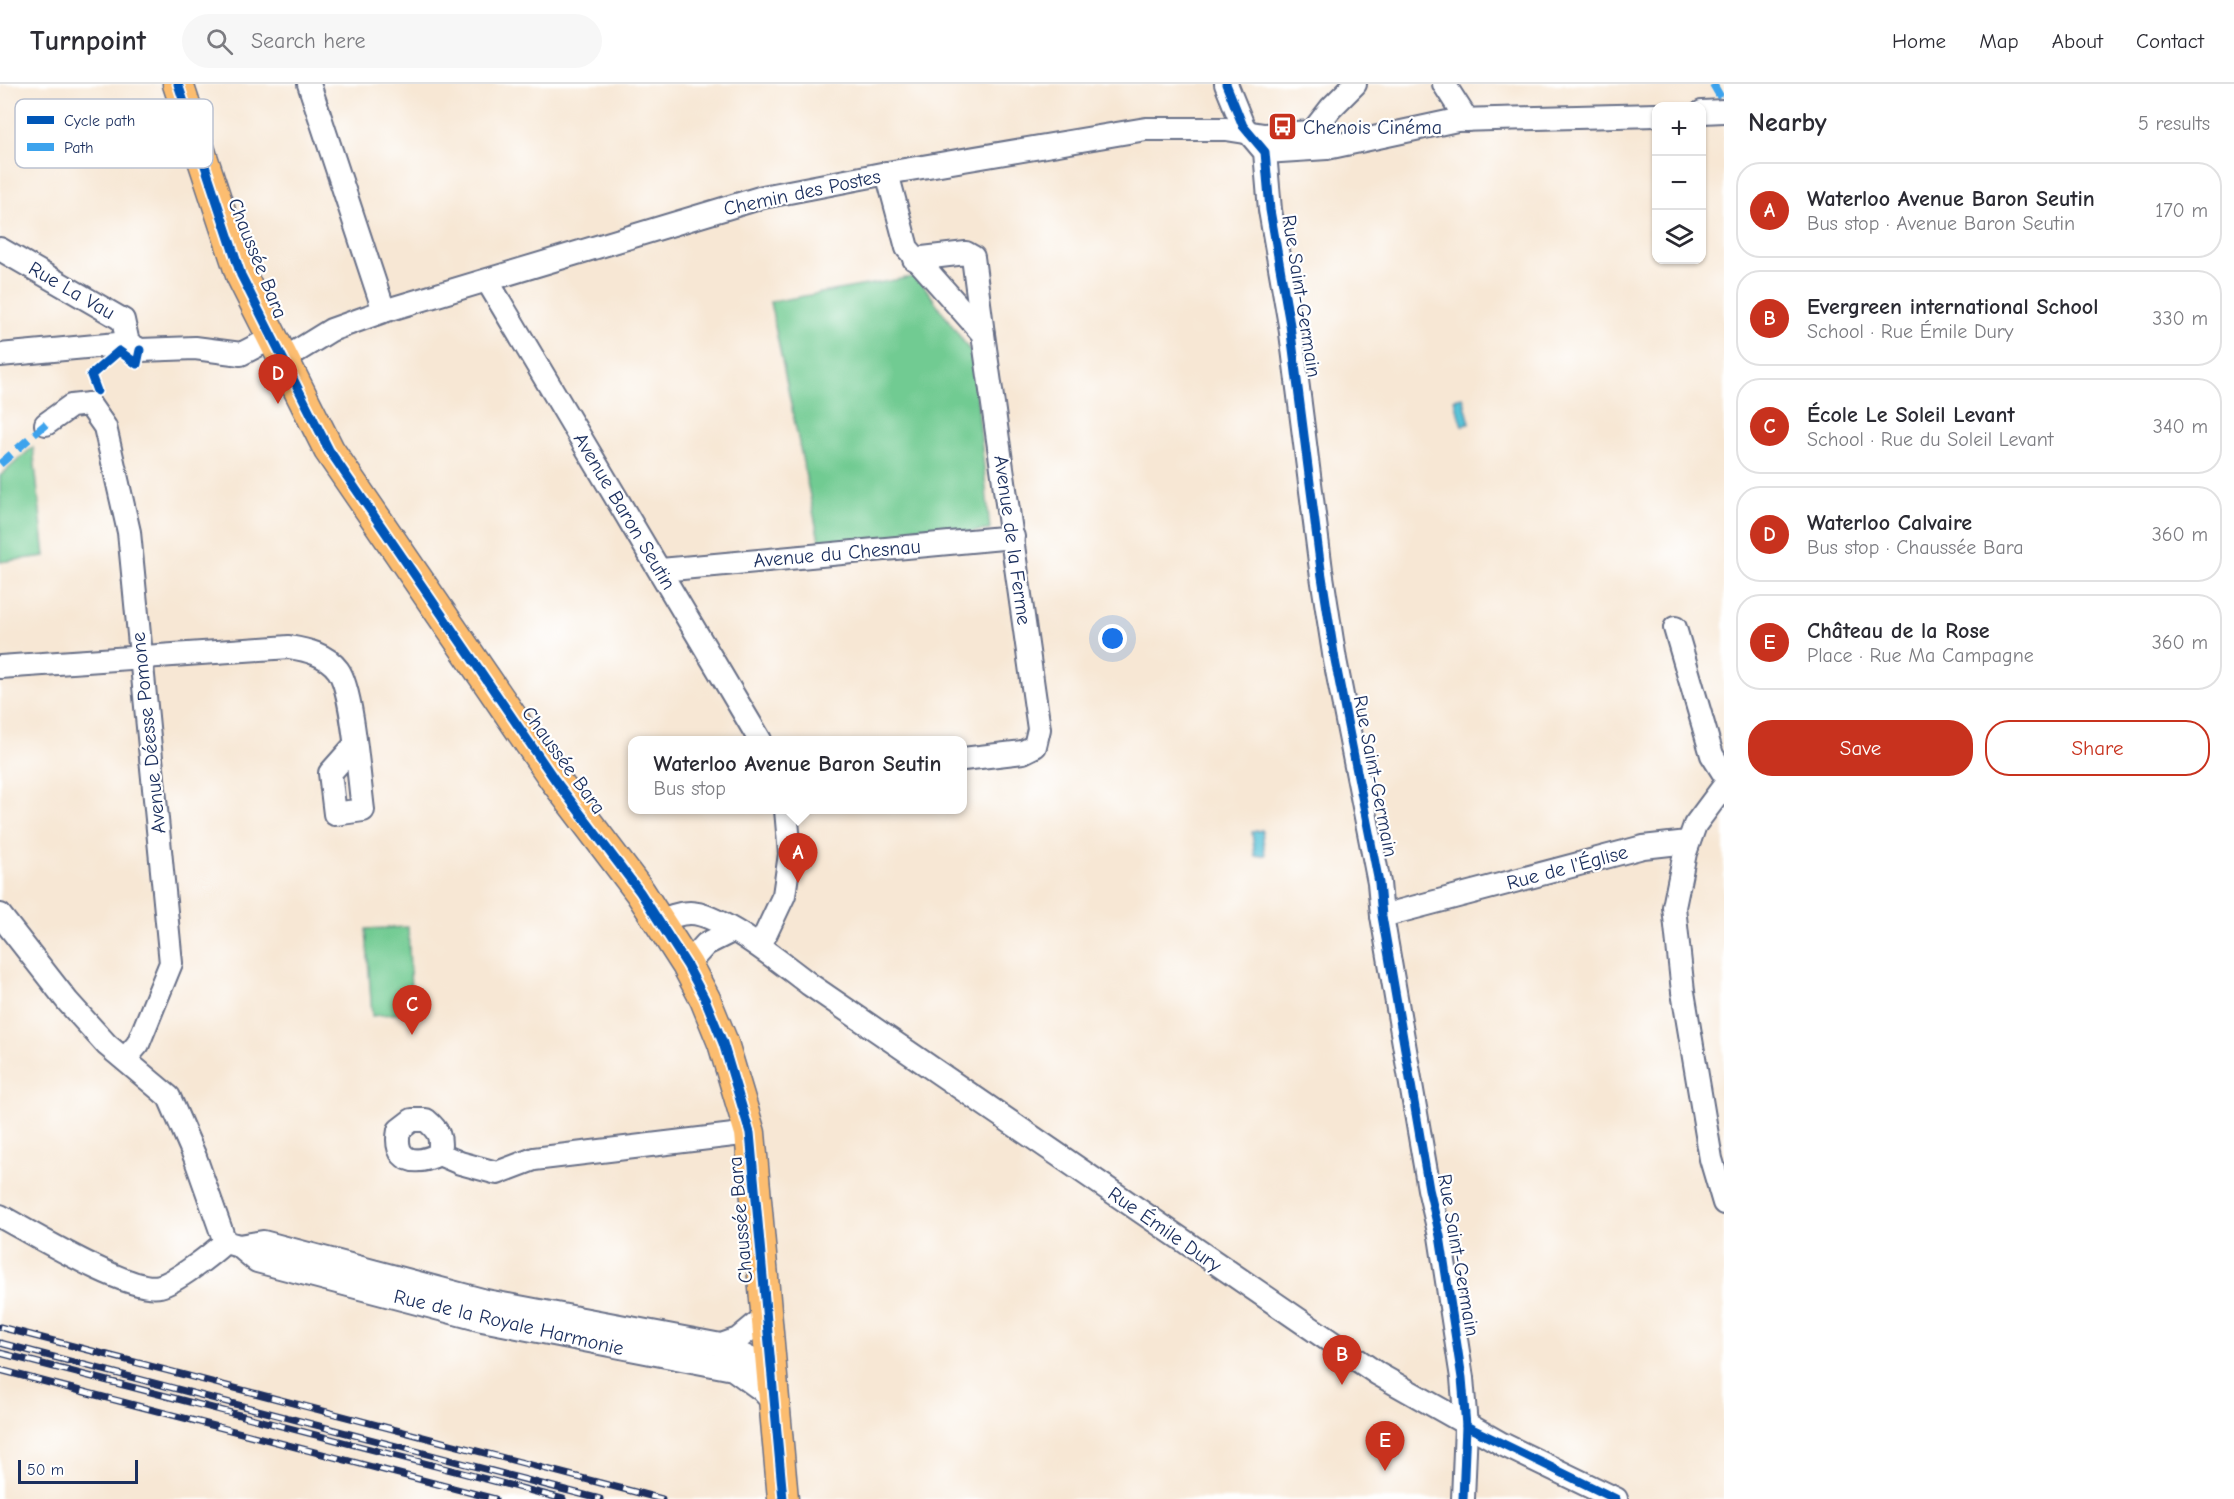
<!DOCTYPE html>
<meta charset="utf-8">
<style>
:root{--surface:#fff;--page:#f7f7f7;--text:#2b2b33;--muted:#7c7c81;--line:#e1e1e2;--accent:#c8321e}
body{margin:0;font-family:"Comic Neue",sans-serif;background:var(--page);color:var(--text)}
.controls{position:absolute;right:18px;top:18px;display:grid;overflow:hidden;border-radius:12px;box-shadow:0 2px 4px #0004}
.controls button{width:54px;height:54px;display:grid;place-items:center;padding:0;border:0;border-bottom:2px solid var(--line);background:var(--surface);color:var(--text);font:30px sans-serif}
.scale{position:absolute;left:18px;bottom:15px;width:120px;box-sizing:border-box;padding-left:6px;border:3px solid #1b2f5e;border-top:0;font-size:16px;line-height:21px;white-space:nowrap;color:#1b2f5e;-webkit-text-stroke:4px #fff;paint-order:stroke}
.you{position:absolute;left:1113px;top:555px;width:21px;height:21px;margin:-15px;border:4px solid #fff;border-radius:50%;background:#1a73e8;box-shadow:0 0 0 9px #1a73e833}
.badge{display:grid;place-items:center;width:39px;height:39px;border-radius:50%;background:var(--accent);color:#fff;font-size:20px;font-weight:700}
.pin{position:absolute;translate:-50% -50px;filter:drop-shadow(0 2px 3px #0008)}
.pin::after{content:'';position:absolute;top:32px;width:21px;height:18px;background:inherit;clip-path:polygon(0 0,100% 0,50% 100%)}
.popup{position:absolute;left:628px;top:652px;width:339px;height:78px;box-sizing:border-box;display:grid;place-content:center;border-radius:12px;background:var(--surface);filter:drop-shadow(0 2px 4px #0005);font-size:20px;white-space:nowrap;color:var(--muted)}
.popup b{font-size:22px;color:var(--text)}
.popup::after{content:'';position:absolute;left:50%;top:100%;margin-left:-12px;border:12px solid transparent;border-top-color:var(--surface)}
.list{margin:0;padding:0;list-style:none}
h2{display:flex;justify-content:space-between;align-items:center;height:78px;margin:0;padding:0 24px;font-size:26px}
h2 small{font-size:20px;font-weight:400;color:var(--muted)}
.list li{display:grid;grid-template-columns:39px 1fr auto;gap:18px;align-items:center;box-sizing:border-box;height:96px;margin:0 12px 12px;padding:0 12px;border:2px solid var(--line);border-radius:24px}
.list b{display:block;font-size:22px;white-space:nowrap}
.list p{margin:0;font-size:20px;white-space:nowrap;color:var(--muted)}
.list em{font-size:20px;font-style:normal;color:var(--muted)}
.actions{display:flex;gap:12px;padding:18px 24px}
.actions a{flex:1;padding:14px 0;border:2px solid var(--accent);border-radius:24px;text-align:center;font-size:21px;color:var(--accent)}
.actions .main{background:var(--accent);color:#fff}
.icon{flex:none;width:33px;height:33px;fill:none;stroke:currentColor;stroke-width:2;stroke-linecap:round;stroke-linejoin:round}
.map{position:relative;flex:none;width:1724px;height:1415px;overflow:hidden}
header{display:flex;align-items:center;gap:36px;box-sizing:border-box;height:84px;padding:0 30px;background:var(--surface);border-bottom:2px solid var(--line)}
header strong{font-size:28px}
nav{display:flex;gap:33px;margin-inline-start:auto;font-size:21px}
.search{width:420px;height:54px;background:var(--page);display:flex;align-items:center;gap:15px;box-sizing:border-box;padding:0 21px;border-radius:33px;color:var(--muted);font-size:22px}
main{display:flex}
aside{flex:1;background:var(--surface)}
.map>svg:first-child{display:block}
.green{fill:#71cb92;stroke:#467d78;stroke-width:1.5}
.water{fill:#5ac3d7;stroke:#3a799a;stroke-width:1.5}
.lines{fill:none;stroke-linecap:round;stroke-linejoin:round}
.minor-casing{stroke:#686f87;stroke-width:26}
.major-casing{stroke:#686f87;stroke-width:33}
.minor{stroke:#fff;stroke-width:22}
.major{stroke:#fcbd6f;stroke-width:30}
.rail-casing{stroke:#1b2f5e;stroke-width:7}
.rail{stroke:#fff;stroke-width:4.5;stroke-dasharray:14;stroke-linecap:butt}
.quiet{stroke:#3da3ed;stroke-width:8;stroke-dasharray:15 8;stroke-linecap:butt}
.cycleway-casing{stroke:#fff;stroke-width:13}
.cycleway{stroke:#0057b8;stroke-width:9}
.labels{text-anchor:middle;stroke-width:4.5;stroke-linejoin:round;paint-order:stroke}
.poi-label{font-size:20px;fill:#1b2f5e;stroke:#fff;text-anchor:start}
.street-label{font-size:20px;fill:#1b2f5e;stroke:#fff}
.key{fill:#fff;stroke:#bbc1cf;stroke-width:1.5}
.key-label{font-size:16px;fill:#1b2f5e}
</style>
<header>
<strong>Turnpoint</strong>
<div class="search"><svg class="icon" aria-label="search" viewBox="0 0 24 24"><circle cx="10" cy="10" r="6"/><path d="M15 15l6 6"/></svg>Search here</div>
<nav><a>Home</a><a>Map</a><a>About</a><a>Contact</a></nav>
</header>
<main>
<div class="map">
<svg width="1724" height="1415" viewBox="0 0 1724 1415">
<rect width="100%" height="100%" fill="#fff"/>
<filter id="ink" filterUnits="userSpaceOnUse"><feTurbulence type="fractalNoise" baseFrequency=".0167" numOctaves="2"/><feDisplacementMap in="SourceGraphic" scale="12" xChannelSelector="R" yChannelSelector="G"/><feConvolveMatrix kernelMatrix="1 2 1 2 8 2 1 2 1" color-interpolation-filters="sRGB"/></filter>
<filter id="wash" filterUnits="userSpaceOnUse"><feTurbulence type="fractalNoise" baseFrequency=".008" numOctaves="4" result="noise"/><feDisplacementMap in="SourceGraphic" scale="24" xChannelSelector="R" yChannelSelector="G"/><feGaussianBlur stdDeviation="1.35" result="paint"/><feColorMatrix in="noise" values="0 0 0 0 0 0 0 0 0 0 0 0 0 0 0 0 0 1.4 0 .05"/><feComposite in="paint" operator="in"/></filter>
<g filter="url(#wash)">
<rect width="100%" height="100%" fill="#f7e7d4"/>
<g class="green">
<path d="M917,192l56,79 17,175 -170,15 -50,-243z"/>
<path d="M33,363l12,109 -45,6v-86z"/>
<path d="M408,843l4,85 -40,4 -6,-87z"/>
</g>
<g class="water">
<path d="M1463,313l7,26 -8,3 -8,-27z"/>
<path d="M1262,746l3,25 -10,1 -3,-24z"/>
</g>
</g>
<g filter="url(#ink)">
<g class="lines">
<defs>
<g id="minor">
<path d="M309,0l75,227"/>
<path d="M1226,0l17,42 22,26 5,58 20,115 31,245 14,90 44,223 3,33 47,273 11,47 22,142 4,48 -3,73"/>
<path d="M1444,0l23,36"/>
<path d="M1702,28l22,-1"/>
<path d="M1303,60l28,-36 24,-24"/>
<path d="M1265,68l62,-4 130,-28 199,-5"/>
<path d="M887,89l20,75 76,86 56,395 -4,17 -12,6 -60,7"/>
<path d="M0,165l123,71 5,23"/>
<path d="M914,175l52,-6 7,4 10,77"/>
<path d="M488,198l272,458"/>
<path d="M0,271l128,-12 12,7 55,-2 46,6 31,-16"/>
<path d="M284,275l47,-29 53,-19 379,-114 124,-24 259,-44h80l38,6 48,-3 27,12"/>
<path d="M89,320l16,23 24,105 42,431 -33,81 -13,15"/>
<path d="M46,340l25,-18 18,-2"/>
<path d="M661,486l352,-33"/>
<path d="M1675,544l37,127 12,19"/>
<path d="M0,583l289,-20c18,3 37,7 49,23 15,20 21,110 25,140l-28,4 -5,-41 24,-27"/>
<path d="M1724,702l-29,39 -10,28 -11,54 9,85 28,167 13,44"/>
<path d="M0,831l68,87 39,43 62,52 26,60 30,85c-13,12 -49,40 -65,44 -29,8 -130,-54 -160,-70"/>
<path d="M1382,832l261,-69 45,-5"/>
<path d="M659,838c10,-5 19,-9 31,-9 30,0 94,52 119,71l569,390 124,70 114,55"/>
<path d="M760,862l24,-51 6,-41 -4,-44"/>
<path d="M687,881l19,-21 26,-13"/>
<path d="M439,1070c-24,12 -46,8 -40,-24l13,-10h14c13,11 16,17 13,34l21,9 37,10 37,-14 216,-26"/>
<path d="M225,1158l14,4 18,15 225,59 251,49 29,21 11,12"/>
<path d="M239,1162l24,-4 223,59 235,44 17,-6 29,-24"/>
<path d="M721,1261l49,23"/>
</g>
<path id="major" d="M178,0l63,191 88,175 226,330 85,112 47,73 18,34 18,44 27,90 33,366"/>
</defs>
<use href="#minor" class="minor-casing"/>
<use href="#major" class="major-casing"/>
<use href="#minor" class="minor"/>
<use href="#major" class="major"/>
<defs>
<g id="rail">
<path d="M0,1243l662,172"/>
<path d="M0,1259l600,156"/>
<path d="M0,1269l563,146"/>
<path d="M0,1286l495,129"/>
</g>
</defs>
<use href="#rail" class="rail-casing"/>
<use href="#rail" class="rail"/>
<g class="quiet">
<path d="M1713,0l11,19"/>
<path d="M0,380l46,-40"/>
</g>
<defs>
<g id="cycleway">
<path d="M178,0l63,191 88,175 226,330 85,112 47,73 18,34 18,44 27,90 33,366"/>
<path d="M1226,0l17,42 22,26 5,58 20,115 31,245 14,90 44,223 3,33 47,273 11,47 22,142 4,48 -3,73"/>
<path d="M97,307l-6,-16 28,-24 18,13 3,-14"/>
<path d="M1466,1342l150,73"/>
</g>
</defs>
<use href="#cycleway" class="cycleway-casing"/>
<use href="#cycleway" class="cycleway"/>
</g>
</g>
<defs>
<symbol id="bus-square" viewBox="-11 -11 22 22"><rect x="-9" y="-9" width="18" height="18" rx="4" fill="#c8321e" stroke="#fff"/><path d="M-5-6H5V4H4V6H2V4H-2V6H-4V4H-5ZM-3.5-4V0h7V-4ZM-3.5 1.2v1.5H-2V1.2ZM2 1.2v1.5H3.5V1.2Z" fill="#fff"/></symbol>
</defs>
<g fill-rule="evenodd">
<use href="#bus-square" x="1266" y="26" width="33" height="33"/>
</g>
<g class="labels">
<g class="poi-label">
<text x="1303" y="50">Chenois Cinéma</text>
</g>
<g class="street-label">
<text transform="translate(802 108) rotate(-12)" y="7">Chemin des Postes</text>
<text transform="translate(258 174) rotate(68)" y="7">Chaussée Bara</text>
<text transform="translate(72 206) rotate(30)" y="7">Rue La Vau</text>
<text transform="translate(1302 212) rotate(81)" y="7">Rue Saint-Germain</text>
<text transform="translate(625 427) rotate(59)" y="7">Avenue Baron Seutin</text>
<text transform="translate(1013 456) rotate(82)" y="7">Avenue de la Ferme</text>
<text transform="translate(837 469) rotate(-5)" y="7">Avenue du Chesnau</text>
<text transform="translate(148 649) rotate(-96)" y="7">Avenue Déesse Pomone</text>
<text transform="translate(564 676) rotate(54)" y="7">Chaussée Bara</text>
<text transform="translate(1376 692) rotate(79)" y="7">Rue Saint-Germain</text>
<text transform="translate(1567 783) rotate(-15)" y="7">Rue de l'Église</text>
<text transform="translate(740 1136) rotate(-95)" y="7">Chaussée Bara</text>
<text transform="translate(1165 1145) rotate(35)" y="7">Rue Émile Dury</text>
<text transform="translate(1459 1171) rotate(80)" y="7">Rue Saint-Germain</text>
<text transform="translate(509 1238) rotate(13)" y="7">Rue de la Royale Harmonie</text>
</g>
</g>
<rect x="15" y="15" width="198" height="69" rx="9" class="key"/>
<rect x="27" y="32" width="27" height="8" fill="#0057b8"/>
<rect x="27" y="59" width="27" height="8" fill="#3da3ed"/>
<g class="key-label">
<text x="64" y="42">Cycle path</text>
<text x="64" y="69">Path</text>
</g>
</svg>
<div class="controls">
<button>+</button>
<button>−</button>
<button><svg class="icon" aria-label="layers" viewBox="0 0 24 24"><path d="M12 4l9 5-9 5-9-5zM3 14l9 5 9-5"/></svg></button>
</div>
<div class="scale">50 m</div>
<div class="you"></div>
<div class="pin badge" style="left:798px;top:799px">A</div>
<div class="popup"><b>Waterloo Avenue Baron Seutin</b>Bus stop</div>
<div class="pin badge" style="left:1342px;top:1301px">B</div>
<div class="pin badge" style="left:412px;top:951px">C</div>
<div class="pin badge" style="left:278px;top:320px">D</div>
<div class="pin badge" style="left:1385px;top:1387px">E</div>
</div>
<aside>
<h2>Nearby<small>5 results</small></h2>
<ul class="list">
<li><span class="badge">A</span><div><b>Waterloo Avenue Baron Seutin</b><p>Bus stop · Avenue Baron Seutin</p></div><em>170 m</em></li>
<li><span class="badge">B</span><div><b>Evergreen international School</b><p>School · Rue Émile Dury</p></div><em>330 m</em></li>
<li><span class="badge">C</span><div><b>École Le Soleil Levant</b><p>School · Rue du Soleil Levant</p></div><em>340 m</em></li>
<li><span class="badge">D</span><div><b>Waterloo Calvaire</b><p>Bus stop · Chaussée Bara</p></div><em>360 m</em></li>
<li><span class="badge">E</span><div><b>Château de la Rose</b><p>Place · Rue Ma Campagne</p></div><em>360 m</em></li>
</ul>
<div class="actions"><a class="main">Save</a><a>Share</a></div>
</aside>
</main>
